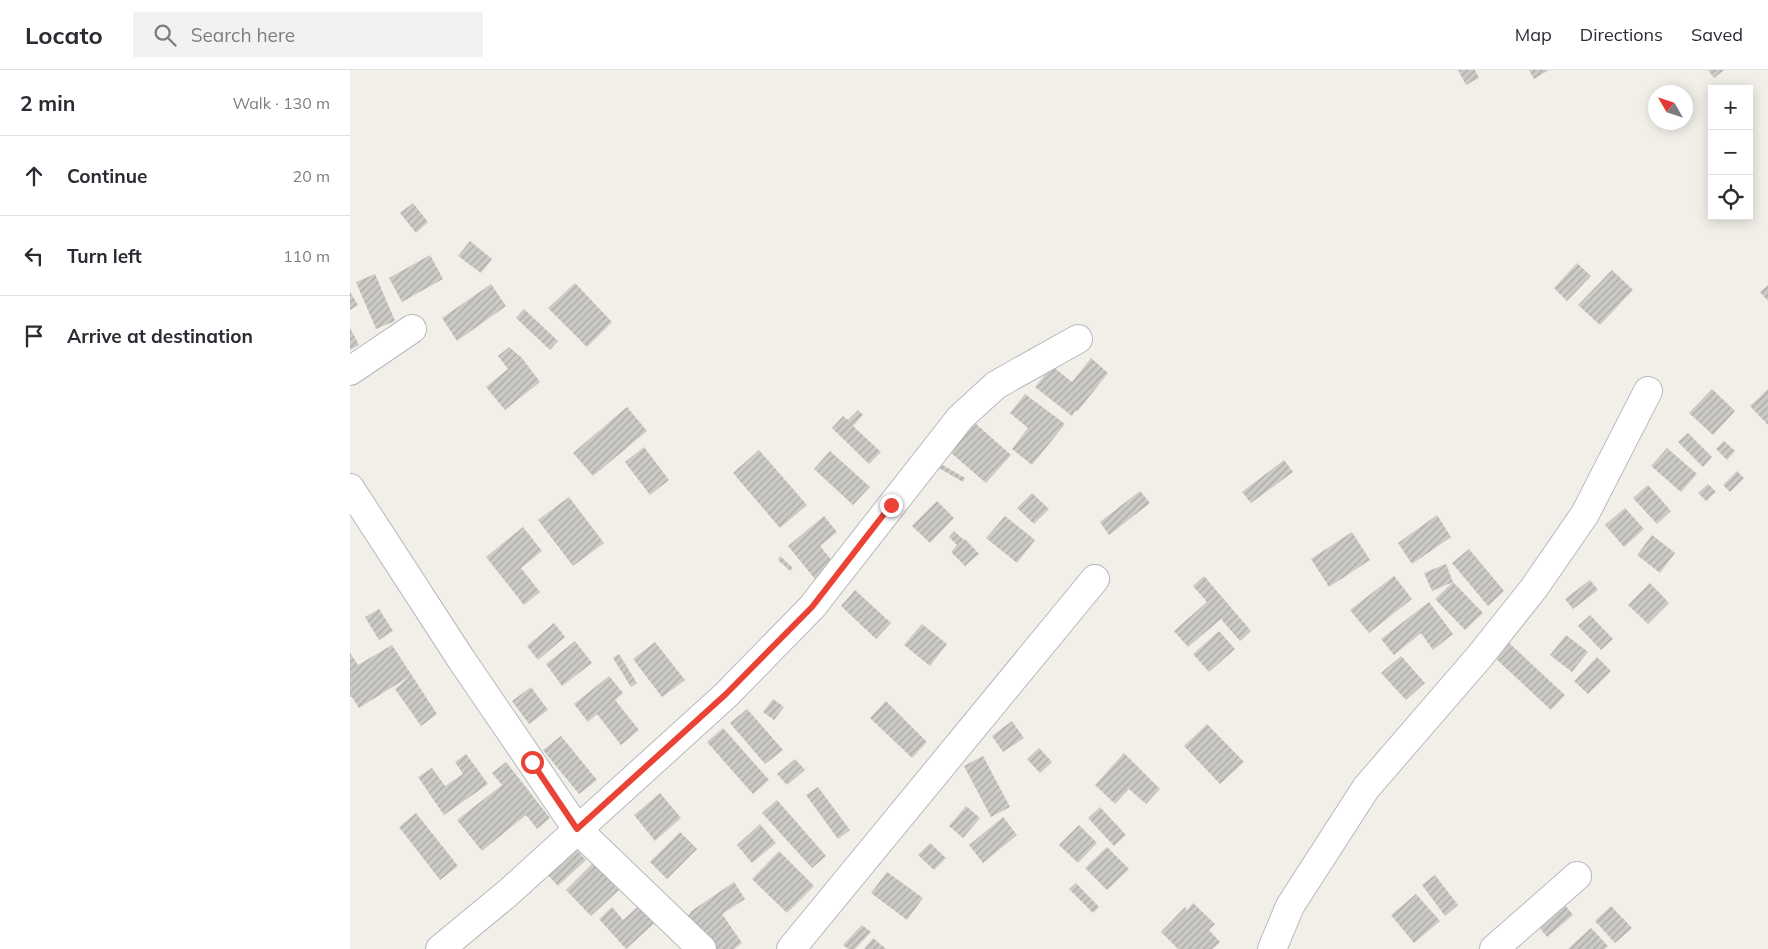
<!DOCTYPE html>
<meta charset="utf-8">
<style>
:root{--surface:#fff;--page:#f2f2f3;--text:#2b2b33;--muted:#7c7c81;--line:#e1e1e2}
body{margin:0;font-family:Mulish,sans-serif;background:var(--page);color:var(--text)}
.controls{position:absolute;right:15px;top:15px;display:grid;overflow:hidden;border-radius:0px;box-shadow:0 2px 12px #0003}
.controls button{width:45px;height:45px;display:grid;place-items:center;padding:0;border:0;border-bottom:1px solid var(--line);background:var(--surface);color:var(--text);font:25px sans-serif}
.compass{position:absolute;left:1298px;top:15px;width:45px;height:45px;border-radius:50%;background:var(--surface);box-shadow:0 2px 12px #0003;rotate:309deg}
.stop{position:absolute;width:15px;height:15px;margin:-11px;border:4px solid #ea4335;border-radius:50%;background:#fff}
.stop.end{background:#ea4335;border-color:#fff;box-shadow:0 1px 5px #0008}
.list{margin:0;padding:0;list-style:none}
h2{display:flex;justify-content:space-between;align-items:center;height:65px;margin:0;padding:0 20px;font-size:21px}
h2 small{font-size:16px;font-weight:400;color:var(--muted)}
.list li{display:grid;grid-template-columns:32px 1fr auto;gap:15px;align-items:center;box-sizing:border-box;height:80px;padding:0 20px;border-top:1px solid var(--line)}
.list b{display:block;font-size:19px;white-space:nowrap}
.list em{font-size:16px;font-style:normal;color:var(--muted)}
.icon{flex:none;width:28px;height:28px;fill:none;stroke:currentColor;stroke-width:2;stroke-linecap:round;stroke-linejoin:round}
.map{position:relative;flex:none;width:1418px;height:879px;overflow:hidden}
header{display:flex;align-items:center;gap:30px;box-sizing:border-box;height:70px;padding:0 25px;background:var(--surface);border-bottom:1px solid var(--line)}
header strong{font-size:24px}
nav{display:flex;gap:28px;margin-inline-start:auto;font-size:18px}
.search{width:350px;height:45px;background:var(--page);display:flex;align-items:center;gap:12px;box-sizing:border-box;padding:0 18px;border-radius:0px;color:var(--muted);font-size:19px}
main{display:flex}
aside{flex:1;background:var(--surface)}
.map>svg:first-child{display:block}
.building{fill:url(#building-hatch)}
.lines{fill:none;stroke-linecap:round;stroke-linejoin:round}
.minor-casing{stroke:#b5b8bc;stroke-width:30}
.minor{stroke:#fff;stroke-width:28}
.route{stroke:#ea4335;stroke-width:6}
</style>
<header>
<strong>Locato</strong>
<div class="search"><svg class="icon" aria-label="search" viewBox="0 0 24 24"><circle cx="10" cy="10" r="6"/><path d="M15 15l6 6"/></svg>Search here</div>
<nav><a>Map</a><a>Directions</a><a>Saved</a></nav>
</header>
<main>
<aside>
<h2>2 min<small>Walk · 130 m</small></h2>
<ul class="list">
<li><svg class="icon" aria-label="ahead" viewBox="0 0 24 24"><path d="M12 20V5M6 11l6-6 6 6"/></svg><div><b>Continue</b></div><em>20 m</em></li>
<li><svg class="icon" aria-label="left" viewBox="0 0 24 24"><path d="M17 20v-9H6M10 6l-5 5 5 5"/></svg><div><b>Turn left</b></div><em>110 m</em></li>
<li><svg class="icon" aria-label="arrive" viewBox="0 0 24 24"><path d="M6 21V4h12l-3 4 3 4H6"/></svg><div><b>Arrive at destination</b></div></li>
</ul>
</aside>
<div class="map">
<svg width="1418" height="879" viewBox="0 0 1418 879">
<defs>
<pattern id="building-hatch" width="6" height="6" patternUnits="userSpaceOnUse" patternTransform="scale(1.25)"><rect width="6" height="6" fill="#cccac5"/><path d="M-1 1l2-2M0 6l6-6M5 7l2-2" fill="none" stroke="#a9a8a4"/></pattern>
</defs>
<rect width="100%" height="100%" fill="#f1efe8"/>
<g class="building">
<path d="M1108,0h17l4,8 -13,7z"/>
<path d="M1179,0h20l-15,9z"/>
<path d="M1358,0h16l-10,8z"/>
<path d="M63,133l15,19 -12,11 -16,-20z"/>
<path d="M120,171l22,18 -11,14 -23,-17z"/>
<path d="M80,185l13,24 -41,23 -13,-24z"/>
<path d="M1227,193l14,13 -24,25 -13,-13z"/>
<path d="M1262,200l21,20 -33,35 -22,-20z"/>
<path d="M25,204l20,47 -19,8 -20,-47z"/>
<path d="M225,213l37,39 -25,25 -39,-39z"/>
<path d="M141,214l15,22 -49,35 -15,-23z"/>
<path d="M1418,215v16l-8,-9z"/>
<path d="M0,222l8,13 -8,5z"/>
<path d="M174,239l34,32 -8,9 -34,-32z"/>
<path d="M0,258l9,17 -9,5z"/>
<path d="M159,277l13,11 18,24 -35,28 -19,-23 22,-18 -10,-13z"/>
<path d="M741,288l17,15 -31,39 -1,-2 -4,6 -37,-29 17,-21 20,16z"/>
<path d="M1362,319l23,22 -22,24 -24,-22z"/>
<path d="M1418,319v36l-18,-19z"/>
<path d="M675,324l40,30 -33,41 -20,-16 16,-21 -18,-15z"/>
<path d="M277,337l20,24 -54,45 -20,-23z"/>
<path d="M508,340l5,5 -10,11 28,26 -12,12 -37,-36 11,-12 5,4z"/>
<path d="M625,353l36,32 -25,28 -36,-31z"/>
<path d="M1338,363l24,24 -9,10 -25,-25z"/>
<path d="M1374,371l11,10 -8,9 -11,-11z"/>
<path d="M294,377l25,33 -19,15 -25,-33z"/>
<path d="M1317,378l30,26 -16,18 -30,-26z"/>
<path d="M409,380l48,55 -27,23 -47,-55z"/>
<path d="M480,381l40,36 -17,18 -39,-36z"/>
<path d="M934,390l9,12 -42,31 -9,-11z"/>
<path d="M589,393l26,15 -2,4 -26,-15z"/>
<path d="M1387,401l7,7 -14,14 -7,-7z"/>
<path d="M1358,414l8,8 -10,9 -8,-8z"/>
<path d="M1298,415l23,26 -14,13 -24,-26z"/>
<path d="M790,421l10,12 -41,32 -9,-13z"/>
<path d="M682,423l17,16 -15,15 -17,-16z"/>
<path d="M219,427l35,46 -31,23 -35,-46z"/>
<path d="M587,431l17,17 -24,25 -18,-17z"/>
<path d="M1275,438l19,21 -20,18 -19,-22z"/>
<path d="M1087,445l14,22 -39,27 -14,-21z"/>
<path d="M474,446l13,16 -17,14 14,17 -19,16 -27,-33z"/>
<path d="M655,446l30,24 -18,23 -31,-25z"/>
<path d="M173,457l19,24 -21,17 19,24 -16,13 -38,-48z"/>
<path d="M604,461l10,9 1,-1 14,15 -14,12 -14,-14 6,-7 -8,-8z"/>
<path d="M1002,462l18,28 -41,27 -18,-28z"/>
<path d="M1302,465l23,18 -15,20 -23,-18z"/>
<path d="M1119,479l35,42 -16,15 -36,-43z"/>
<path d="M430,486l13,12 -3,3 -12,-11z"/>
<path d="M1096,494l7,18 -21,9 -8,-18z"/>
<path d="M854,506l47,55 -11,10 -19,-22 -33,28 -14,-16 33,-29 -14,-16z"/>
<path d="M1044,506l18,23 -43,34 -19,-23z"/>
<path d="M1240,510l8,10 -25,19 -8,-10z"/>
<path d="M1103,512l30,31 -18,17 -30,-31z"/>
<path d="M1300,513l19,20 -21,21 -20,-19z"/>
<path d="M505,520l36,33 -15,16 -35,-33z"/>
<path d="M1079,532l24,32 -20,16 -12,-17 -27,22 -13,-16z"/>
<path d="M29,539l14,22 -14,9 -14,-23z"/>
<path d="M1240,545l23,24 -12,11 -23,-24z"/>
<path d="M204,553l11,14 -27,23 -11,-14z"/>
<path d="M572,554l25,20 -17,22 -26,-21z"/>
<path d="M869,561l16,18 -26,23 -16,-18z"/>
<path d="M1216,565l22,17 -16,20 -22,-17z"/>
<path d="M225,571l17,22 -30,23 -16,-22z"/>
<path d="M305,572l30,38 -23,17 -29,-38z"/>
<path d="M1158,572l57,53 -14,15 -57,-53z"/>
<path d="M42,575l45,69 -16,12 -26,-37 15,-13 -51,32 -7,-11h-2v-44l8,12z"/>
<path d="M269,584l18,29 -6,4 -18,-29z"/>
<path d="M1051,586l24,27 -19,17 -25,-27z"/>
<path d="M1247,587l14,14 -23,23 -14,-13z"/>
<path d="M259,606l14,17 -8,7 24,30 -18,15 -24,-31 -9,8 -14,-18z"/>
<path d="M181,617l17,23 -19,14 -17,-23z"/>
<path d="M423,629l11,8 -10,13 -11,-8z"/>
<path d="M536,631l41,41 -15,16 -42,-40z"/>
<path d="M397,639l36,41 -18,14 -35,-41z"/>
<path d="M662,651l12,17 -21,14 -11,-16z"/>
<path d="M857,654l37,38 -24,22 -36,-38z"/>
<path d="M373,658l46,52 -16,14 -46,-52z"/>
<path d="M211,666l36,44 -18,14 -36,-44z"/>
<path d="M689,678l13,14 -12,11 -13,-14z"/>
<path d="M774,683l36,36 -14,15 -17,-15 -14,15 -20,-19z"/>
<path d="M116,684l22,30 -44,31 -26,-38 14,-9 13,18 18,-12 -8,-12z"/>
<path d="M633,686l27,51 -19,10 -27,-51z"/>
<path d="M445,689l10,11 -18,15 -10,-11z"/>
<path d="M156,692l44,56 -13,11 -11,-14 -44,36 -25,-31 45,-35 -10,-12z"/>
<path d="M468,717l32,43 -12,9 -32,-44z"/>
<path d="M310,723l21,25 -26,23 -21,-26z"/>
<path d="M427,730l49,56 -14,12 -50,-55z"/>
<path d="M616,736l14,12 -17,20 -14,-12z"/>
<path d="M750,737l26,28 -12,11 -26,-28z"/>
<path d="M66,743l42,53 -18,14 -41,-53z"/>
<path d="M653,747l14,18 -34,28 -14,-18z"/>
<path d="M410,754l16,19 -24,20 -15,-18z"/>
<path d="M729,755l18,18 -19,20 -19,-18z"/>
<path d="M330,762l17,17 -30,30 -17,-17z"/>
<path d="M580,773l16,15 -12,12 -16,-15z"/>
<path d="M223,776l13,14 -28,26 -13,-14z"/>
<path d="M757,777l22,22 -22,21 -22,-22z"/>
<path d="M429,781l35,35 -27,27 -35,-34z"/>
<path d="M243,793l26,27 -28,26 -25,-26z"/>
<path d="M537,802l36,26 -16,22 -36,-27z"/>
<path d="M1085,805l23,30 -13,11 -23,-31z"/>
<path d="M384,812l11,17 -23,15 20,29 -8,6h-23l-23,-34 3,-2 -1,-1z"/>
<path d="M726,813l23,24 -6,6 -24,-24z"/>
<path d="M1066,824l24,27 -26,22 -23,-28z"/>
<path d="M1211,830l12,15 -26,22 -12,-15z"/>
<path d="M293,832l16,17 -33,30 -27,-30 13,-12 11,13z"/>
<path d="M843,833l22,21 -6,6 11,12 -8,7h-34l-17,-17 24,-25 2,3z"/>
<path d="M1261,836l21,22 -17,15 -20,-22z"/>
<path d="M512,855l9,7 -16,17h-7l-5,-4z"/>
<path d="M1241,858l17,18 -3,3h-37z"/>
<path d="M523,868l13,11h-22z"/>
</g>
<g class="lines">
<defs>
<g id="minor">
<path d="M0,301l62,-42"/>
<path d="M0,418l111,171 116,170 125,120"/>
<path d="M90,879l69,-57 217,-197 86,-88 148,-189 36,-33 82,-46"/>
<path d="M441,879l304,-370"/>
<path d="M922,879l18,-43 76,-118 114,-132 54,-68 51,-74 63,-123"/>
<path d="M1144,879l83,-73"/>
</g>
</defs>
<use href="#minor" class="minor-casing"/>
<use href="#minor" class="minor"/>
</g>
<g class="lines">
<path class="route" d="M182,692l45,67 149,-135 86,-87 79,-102"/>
</g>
</svg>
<div class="controls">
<button>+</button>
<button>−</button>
<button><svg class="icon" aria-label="locate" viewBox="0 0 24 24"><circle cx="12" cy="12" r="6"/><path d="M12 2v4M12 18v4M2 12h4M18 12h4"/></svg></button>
</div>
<svg class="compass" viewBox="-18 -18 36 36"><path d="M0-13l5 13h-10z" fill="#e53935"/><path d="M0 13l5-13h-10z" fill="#7c7c81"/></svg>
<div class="stop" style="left:182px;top:692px"></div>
<div class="stop end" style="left:541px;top:435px"></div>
</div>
</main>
